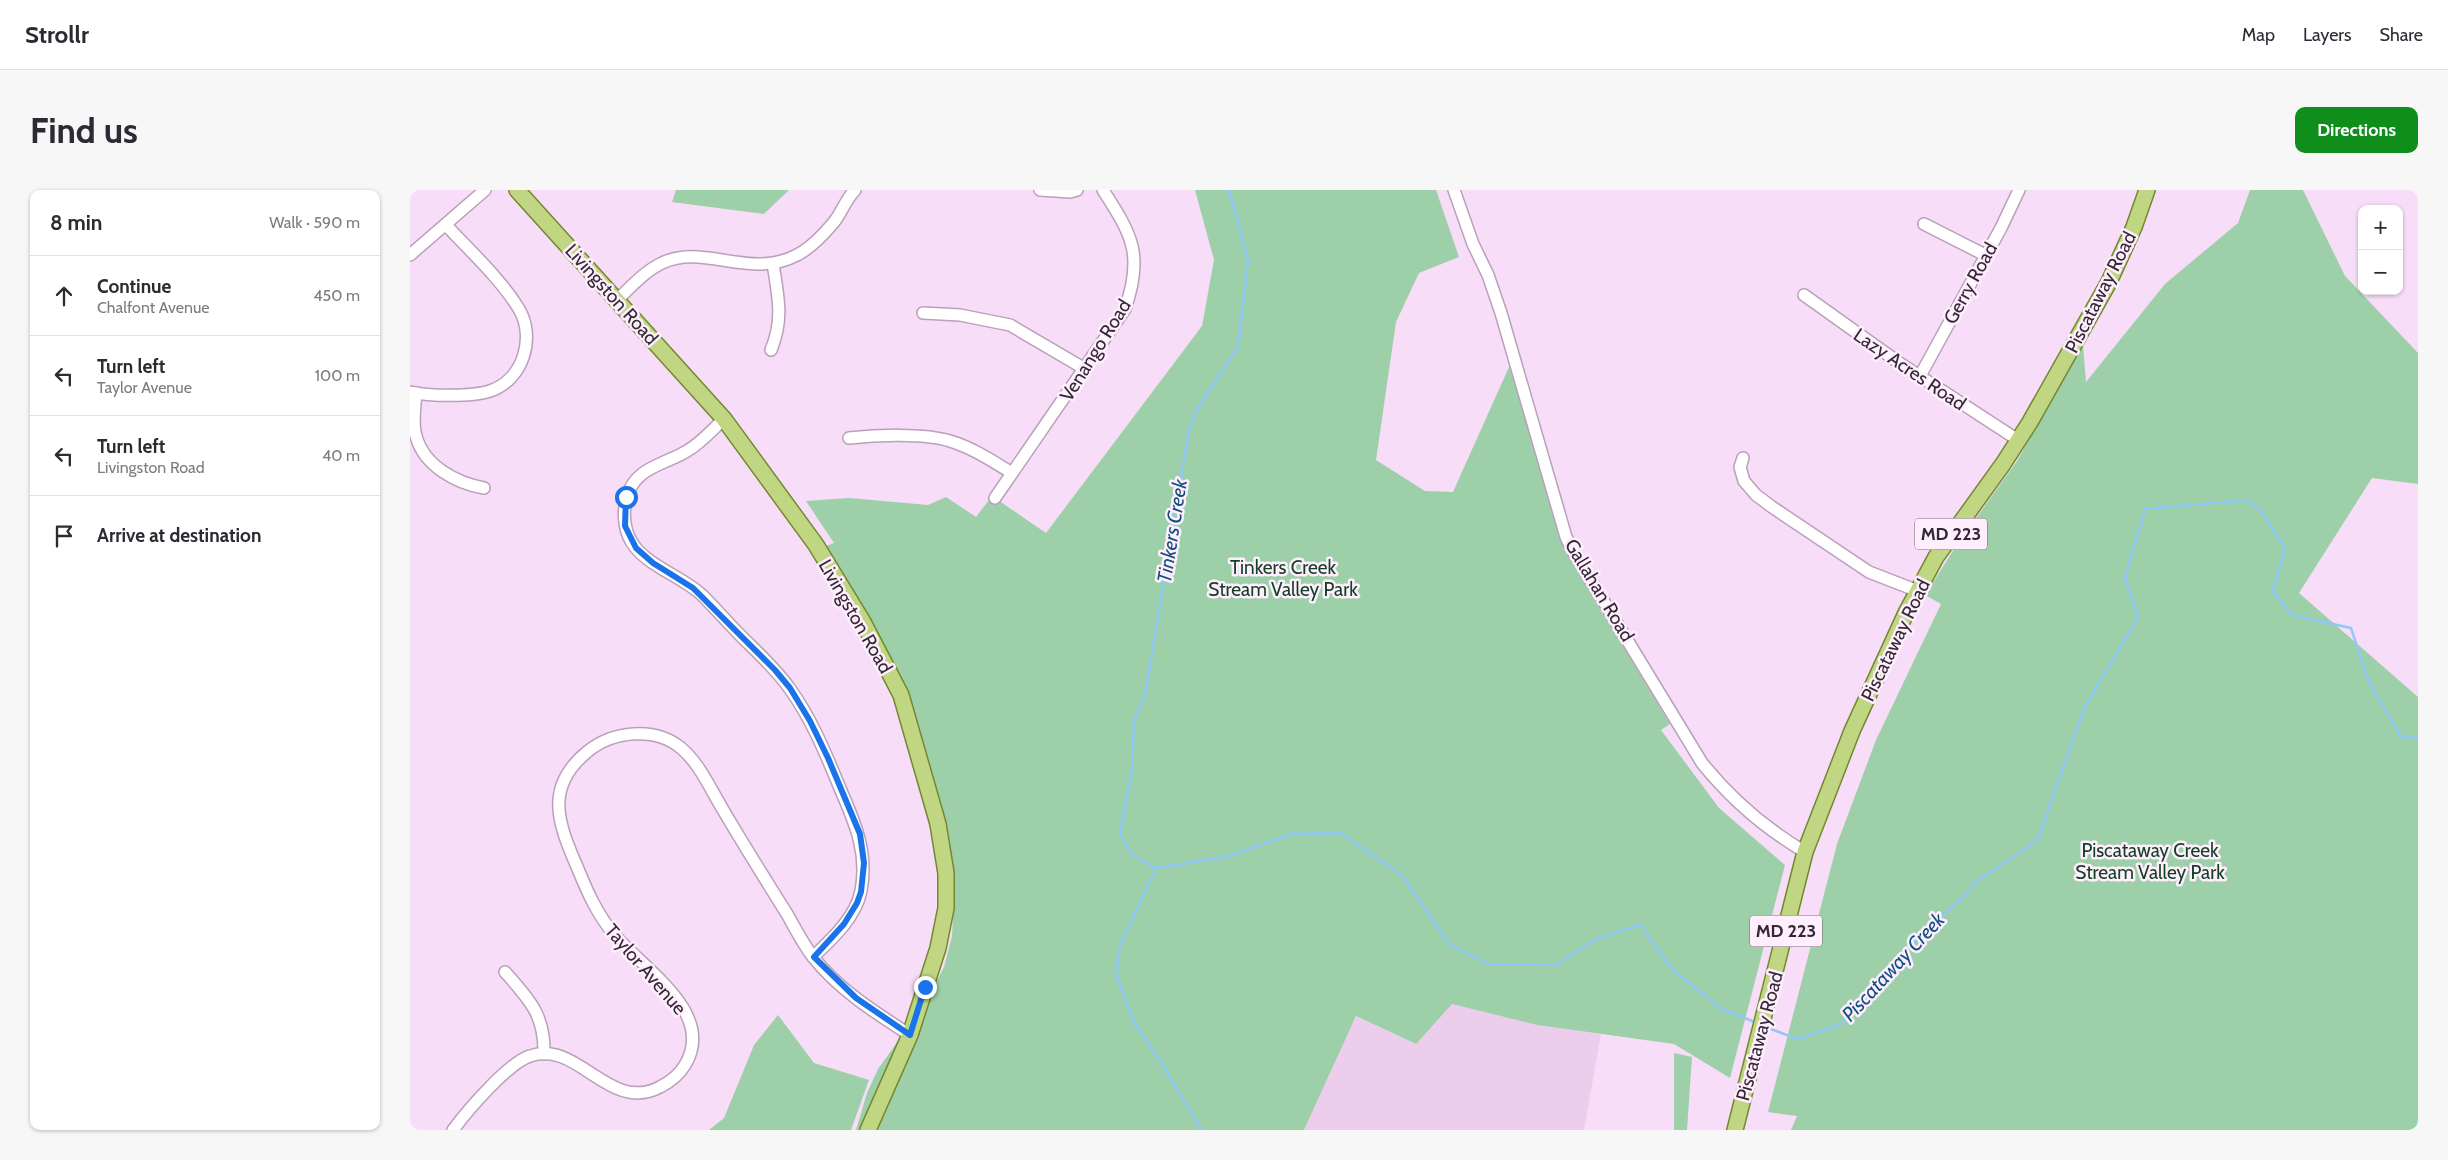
<!DOCTYPE html>
<meta charset="utf-8">
<style>
:root{--surface:#fff;--page:#f7f7f7;--text:#2b2b33;--muted:#7c7c81;--line:#e1e1e2;--accent:#0f8e1c}
body{margin:0;font-family:Cabin,sans-serif;background:var(--page);color:var(--text)}
.controls{position:absolute;right:15px;top:15px;display:grid;overflow:hidden;border-radius:10px;box-shadow:0 1px 4px #0004}
.controls button{width:45px;height:45px;display:grid;place-items:center;padding:0;border:0;border-bottom:1px solid var(--line);background:var(--surface);color:var(--text);font:25px sans-serif}
.stop{position:absolute;width:15px;height:15px;margin:-11px;border:4px solid #1a73e8;border-radius:50%;background:#fff}
.stop.end{background:#1a73e8;border-color:#fff;box-shadow:0 1px 5px #0008}
.list{margin:0;padding:0;list-style:none}
h2{display:flex;justify-content:space-between;align-items:center;height:65px;margin:0;padding:0 20px;font-size:21px}
h2 small{font-size:16px;font-weight:400;color:var(--muted)}
.list li{display:grid;grid-template-columns:32px 1fr auto;gap:15px;align-items:center;box-sizing:border-box;height:80px;padding:0 20px;border-top:1px solid var(--line)}
.list b{display:block;font-size:19px;white-space:nowrap}
.list p{margin:0;font-size:16px;white-space:nowrap;color:var(--muted)}
.list em{font-size:16px;font-style:normal;color:var(--muted)}
.icon{flex:none;width:28px;height:28px;fill:none;stroke:currentColor;stroke-width:2;stroke-linecap:round;stroke-linejoin:round}
.map{position:relative;flex:none;width:2008px;height:940px;overflow:hidden;border-radius:10px}
header{display:flex;align-items:center;gap:30px;box-sizing:border-box;height:70px;padding:0 25px;background:var(--surface);border-bottom:1px solid var(--line)}
header strong{font-size:24px}
nav{display:flex;gap:28px;margin-inline-start:auto;font-size:18px}
.intro{display:flex;align-items:center;justify-content:space-between;box-sizing:border-box;height:120px;padding:0 30px}
h1{margin:0;font-size:35px}
.button{padding:12px 22px;border-radius:10px;background:var(--accent);color:#fff;font-size:18px;font-weight:700}
main{display:flex;gap:30px;padding:0 30px}
aside{flex:1;background:var(--surface);border-radius:10px;box-shadow:0 1px 4px #0004}
.map>svg:first-child{display:block}
.built{fill:#ecceec}
.green{fill:#9dd0a9}
.lines{fill:none;stroke-linecap:round;stroke-linejoin:round}
.stream{stroke:#90c8f8;stroke-width:2.5}
.minor-casing{stroke:#b9a1b9;stroke-width:14}
.major-casing{stroke:#738830;stroke-width:18}
.minor{stroke:#fff;stroke-width:11}
.major{stroke:#c0d682;stroke-width:15}
.route{stroke:#1a73e8;stroke-width:6}
.labels{text-anchor:middle;stroke-width:5;stroke-linejoin:round;paint-order:stroke}
.shield{fill:#feeefe;stroke:#706470;stroke-width:1}
.shield-label{font-size:18px;font-weight:bold;fill:#332933}
.street-label{font-size:19px;fill:#332933;stroke:#feeefe}
.park-label{font-size:19px;fill:#123f22;stroke:#feeefe}
.water-label{font-size:20px;font-style:italic;fill:#12517e;stroke:#feeefe}
</style>
<header>
<strong>Strollr</strong>
<nav><a>Map</a><a>Layers</a><a>Share</a></nav>
</header>
<div class="intro"><h1>Find us</h1><a class="button">Directions</a></div>
<main>
<aside>
<h2>8 min<small>Walk · 590 m</small></h2>
<ul class="list">
<li><svg class="icon" aria-label="ahead" viewBox="0 0 24 24"><path d="M12 20V5M6 11l6-6 6 6"/></svg><div><b>Continue</b><p>Chalfont Avenue</p></div><em>450 m</em></li>
<li><svg class="icon" aria-label="left" viewBox="0 0 24 24"><path d="M17 20v-9H6M10 6l-5 5 5 5"/></svg><div><b>Turn left</b><p>Taylor Avenue</p></div><em>100 m</em></li>
<li><svg class="icon" aria-label="left" viewBox="0 0 24 24"><path d="M17 20v-9H6M10 6l-5 5 5 5"/></svg><div><b>Turn left</b><p>Livingston Road</p></div><em>40 m</em></li>
<li><svg class="icon" aria-label="arrive" viewBox="0 0 24 24"><path d="M6 21V4h12l-3 4 3 4H6"/></svg><div><b>Arrive at destination</b></div></li>
</ul>
</aside>
<div class="map">
<svg width="2008" height="940" viewBox="0 0 2008 940">
<rect width="100%" height="100%" fill="#f7ddf7"/>
<path class="built" d="M1042,814l85,21 64,9 -17,96h-280l52,-114 59,28z"/>
<g class="green">
<path d="M266,0h113l-25,24 -92,-12z"/>
<path d="M785,0h241l23,67 -40,16 -23,49 -20,138 49,31 28,1 56,-125 4,-1 45,161 23,49 89,148 -9,6 58,78 66,57 -55,213 -56,-34 -137,-19 -85,-21 -36,40 -60,-28 -52,114h-448l11,-37 11,-24 48,-67 18,-35 8,-31 3,-58 -6,-40 -25,-84 -103,-206 13,-5 -28,-42 43,-3 79,7 18,-8 30,20 16,-21 54,37 156,-207 12,-66z"/>
<path d="M1840,0h53l42,86 73,77v131l-46,-6 -73,115 119,104v433h-627l6,-14 -29,-4 69,-268 39,-104 65,-136 -16,-9 31,-49 61,-85 66,-116 3,37 79,-98 73,-61z"/>
<path d="M368,825l36,48 55,17 -18,50h-142l15,-12 30,-73z"/>
<path d="M1264,863l18,4 -5,73h-13z"/>
</g>
<g class="lines">
<g class="stream">
<path d="M746,678l69,-11 67,-23 48,-1 62,42 47,69 40,20 67,1 42,-27 42,-13 33,45 47,38 37,15"/>
<path d="M746,678l-24,-13 -12,-22 12,-62 2,-50 11,-26 44,-265 7,-19 42,-64 10,-87 -19,-70"/>
<path d="M746,678l-36,78 -4,29 19,49 28,41 38,65"/>
<path d="M1356,837l31,12 44,-15 70,-79 53,-49 14,-16 59,-39 48,-135 53,-88 -13,-40 20,-69 102,-9 13,9 25,39 -12,43 19,24 59,13 18,54 32,55h17"/>
</g>
<defs>
<g id="minor">
<path d="M630,0l30,2 7,-2"/>
<path d="M1044,0l19,54 15,31 13,38 65,224 7,14 129,212c29,36 64,66 103,89"/>
<path d="M1514,34l61,31"/>
<path d="M0,65l75,-65"/>
<path d="M1394,105l94,67 120,78"/>
<path d="M208,109c13,-12 27,-28 44,-36 42,-20 88,17 135,-8 14,-7 27,-21 37,-33 8,-10 12,-23 21,-32"/>
<path d="M513,123l37,2 50,10 75,44"/>
<path d="M361,160c13,-31 7,-54 2,-86"/>
<path d="M1510,186l81,-148 18,-38"/>
<path d="M0,202c18,4 62,5 80,-1 33,-11 46,-53 29,-82 -19,-31 -49,-58 -73,-84"/>
<path d="M6,203c-1,14 -4,30 0,43 8,30 40,47 68,52"/>
<path d="M314,229c-12,11 -23,24 -37,32 -23,14 -52,16 -60,46 -5,17 -3,36 8,50 16,20 47,30 67,48 13,13 26,28 39,41 17,17 35,33 49,53 23,32 37,68 52,104 14,32 26,61 19,98 -5,26 -29,48 -48,66"/>
<path d="M439,248c27,-3 75,-5 101,3 23,7 42,20 62,32"/>
<path d="M1333,268l-3,9 4,14 12,14 16,12 97,65 49,19"/>
<path d="M585,308l130,-189c19,-54 7,-74 -22,-119"/>
<path d="M95,782c24,27 40,43 39,82"/>
<path d="M43,940c14,-19 55,-67 77,-74 48,-17 79,58 130,31 10,-5 19,-12 25,-22 32,-53 -44,-97 -72,-132 -16,-19 -26,-42 -35,-64 -19,-44 -35,-81 9,-117 25,-21 68,-26 94,-4 18,15 29,40 41,60 21,36 43,71 65,106 8,14 16,30 26,43 26,33 63,56 97,78"/>
</g>
<g id="major">
<path d="M107,0l207,229 92,126 47,77 38,73 37,129 8,49v35l-8,40 -28,87 -42,95"/>
<path d="M1325,940l70,-278 47,-121 54,-118 30,-56 67,-93 27,-42 79,-140 25,-55 13,-37"/>
</g>
</defs>
<use href="#minor" class="minor-casing"/>
<use href="#major" class="major-casing"/>
<use href="#minor" class="minor"/>
<use href="#major" class="major"/>
</g>
<g class="lines">
<path class="route" d="M216,307l-1,29 11,22 17,15 40,25 82,82 15,18 20,33 18,37 32,76 4,29 -3,29 -4,11 -13,21 -30,33 42,41 54,37 15,-48"/>
</g>
<g class="labels">
<g class="shield">
<rect x="1505" y="328.5" width="72" height="31" rx="4"/>
<rect x="1340" y="725.5" width="72" height="31" rx="4"/>
</g>
<g class="shield-label">
<text x="1541" y="350">MD 223</text>
<text x="1376" y="747">MD 223</text>
</g>
<g class="street-label">
<text transform="translate(1560 93) rotate(-61)" y="7">Gerry Road</text>
<text transform="translate(1690 102) rotate(-63)" y="7">Piscataway Road</text>
<text transform="translate(202 104) rotate(48)" y="7">Livingston Road</text>
<text transform="translate(685 160) rotate(-58)" y="7">Venango Road</text>
<text transform="translate(1500 179) rotate(34)" y="7">Lazy Acres Road</text>
<text transform="translate(1190 400) rotate(59)" y="7">Gallahan Road</text>
<text transform="translate(446 426) rotate(60)" y="7">Livingston Road</text>
<text transform="translate(1485 450) rotate(-64)" y="7">Piscataway Road</text>
<text transform="translate(236 779) rotate(49)" y="7">Taylor Avenue</text>
<text transform="translate(1349 846) rotate(-75)" y="7">Piscataway Road</text>
</g>
<g class="park-label">
<text x="873" y="384">Tinkers Creek<tspan x="873" dy="22">Stream Valley Park</tspan></text>
<text x="1740" y="667">Piscataway Creek<tspan x="1740" dy="22">Stream Valley Park</tspan></text>
</g>
<g class="water-label">
<text transform="translate(762 341) rotate(-81)" y="7">Tinkers Creek</text>
<text transform="translate(1483 777) rotate(-47)" y="7">Piscataway Creek</text>
</g>
</g>
</svg>
<div class="controls">
<button>+</button>
<button>−</button>
</div>
<div class="stop" style="left:216px;top:307px"></div>
<div class="stop end" style="left:515px;top:797px"></div>
</div>
</main>
